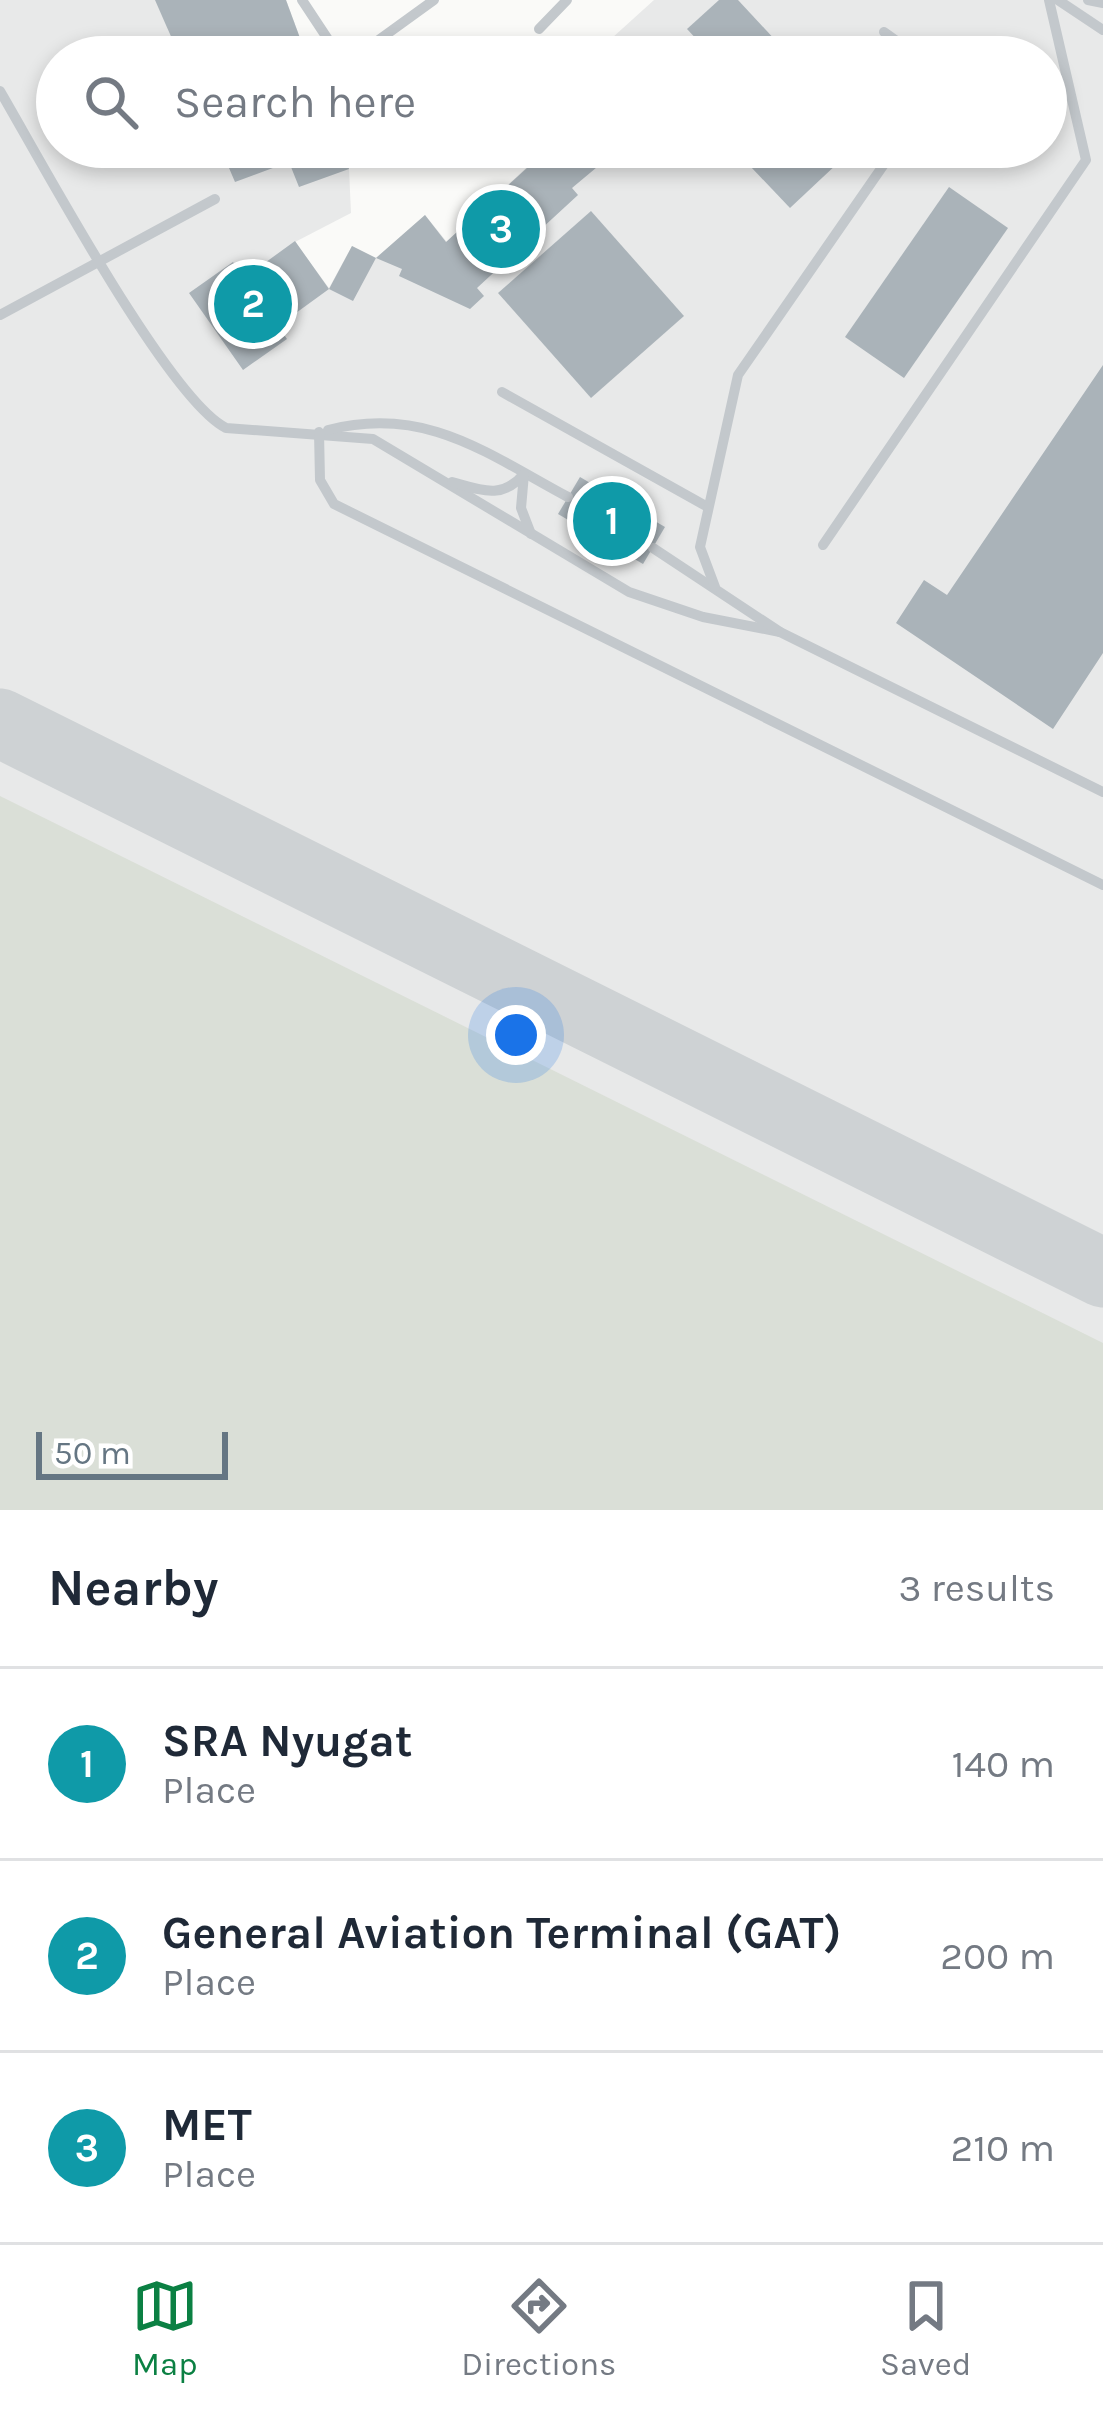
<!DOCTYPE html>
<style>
:root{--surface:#fff;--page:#f6f6f7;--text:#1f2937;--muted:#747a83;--line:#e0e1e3;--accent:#0b8043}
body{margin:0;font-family:Karla,sans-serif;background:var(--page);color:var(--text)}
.scale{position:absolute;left:36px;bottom:30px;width:192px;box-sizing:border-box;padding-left:12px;border:6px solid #657683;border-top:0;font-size:33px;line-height:42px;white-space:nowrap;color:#657683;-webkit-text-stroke:9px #fff;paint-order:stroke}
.you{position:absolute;left:516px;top:1035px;width:42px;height:42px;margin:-30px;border:9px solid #fff;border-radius:50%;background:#1a73e8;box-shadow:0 0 0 18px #1a73e833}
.badge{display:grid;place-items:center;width:78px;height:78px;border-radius:50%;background:var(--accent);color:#fff;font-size:39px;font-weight:700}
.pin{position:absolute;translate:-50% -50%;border:6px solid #fff;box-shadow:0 3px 12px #0006}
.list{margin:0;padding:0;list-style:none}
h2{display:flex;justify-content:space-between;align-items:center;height:156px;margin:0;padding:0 48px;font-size:51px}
h2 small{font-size:39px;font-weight:400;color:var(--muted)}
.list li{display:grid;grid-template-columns:78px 1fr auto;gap:36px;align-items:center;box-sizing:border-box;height:192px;padding:0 48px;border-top:3px solid var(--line)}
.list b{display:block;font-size:45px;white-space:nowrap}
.list p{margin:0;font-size:39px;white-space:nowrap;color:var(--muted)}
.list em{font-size:39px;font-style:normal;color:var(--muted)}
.icon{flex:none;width:66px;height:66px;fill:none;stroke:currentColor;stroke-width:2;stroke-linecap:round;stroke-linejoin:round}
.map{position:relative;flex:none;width:1103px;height:1510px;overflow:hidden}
.search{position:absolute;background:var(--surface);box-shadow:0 6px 18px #0003;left:36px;right:36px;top:36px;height:132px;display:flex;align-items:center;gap:30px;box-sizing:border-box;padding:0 42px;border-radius:66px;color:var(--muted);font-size:45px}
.sheet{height:732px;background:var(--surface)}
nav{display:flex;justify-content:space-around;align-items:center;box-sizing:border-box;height:168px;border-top:3px solid var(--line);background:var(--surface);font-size:33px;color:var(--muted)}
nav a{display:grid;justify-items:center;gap:6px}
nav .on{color:var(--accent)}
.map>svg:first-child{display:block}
.built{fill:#e8e9e9}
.green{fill:#dadfd7}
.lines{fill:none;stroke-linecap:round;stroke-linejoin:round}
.taxiway{stroke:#ced2d4;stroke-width:69}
.building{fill:#aab3b9}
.lane{stroke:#c3c8cc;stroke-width:10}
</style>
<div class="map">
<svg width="1103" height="1510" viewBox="0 0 1103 1510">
<rect width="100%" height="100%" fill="#fafaf8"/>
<path class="built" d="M0,0h286l21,57h-250v90h284l8,22 2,44 -56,29 34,46 23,-42 24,12 49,-43 22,27 80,-75 -16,-20h535v-90h-455l63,-57h449v1510h-1103z"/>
<path class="green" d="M0,796l1103,547v167h-1103z"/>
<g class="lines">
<path class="taxiway" d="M0,723l1103,550"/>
</g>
<g class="building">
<path d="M155,0h131l21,57h-127z"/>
<path d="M719,0h19l53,57h-78l-26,-28z"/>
<path d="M220,147h121l8,22 -50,18 -10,-25 -54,20z"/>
<path d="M511,147h110l-49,41 6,7 -101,93 7,8 -14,13 -71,-33 3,-7 -26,-11 49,-43 21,27 82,-75z"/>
<path d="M732,147h123l-65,61z"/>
<path d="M949,187l59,41 -104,150 -59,-41z"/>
<path d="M591,211l93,105 -93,82 -93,-105z"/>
<path d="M295,241l34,48 -51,37 9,13 -44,31 -54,-77 44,-31 11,16z"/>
<path d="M352,246l24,12 -23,43 -24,-12z"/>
<path d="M1103,365v288l-50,76 -157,-106 28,-43 23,15z"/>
<path d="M580,477l85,50 -22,37 -85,-50z"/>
</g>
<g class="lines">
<g class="lane">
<path d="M302,0l37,56"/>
<path d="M1058,0l45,30"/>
<path d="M1088,0l15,3"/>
<path d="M539,29l28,-29"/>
<path d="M884,32l35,25"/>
<path d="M340,57l29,-10 65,-47"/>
<path d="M0,91c40,68 168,308 226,337l147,11 256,153 74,25 77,15"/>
<path d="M0,315l215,-116"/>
<path d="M502,392l204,114"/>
<path d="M328,430c97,-25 158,23 240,67"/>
<path d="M319,432l1,48 14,24 769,381"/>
<path d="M524,474l-3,34 10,26"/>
<path d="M452,482c29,8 50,18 72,-8"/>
<path d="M823,545l263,-385 -37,-160"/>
<path d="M653,548l127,84 323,160"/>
<path d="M715,587l-15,-40 38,-172 158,-228"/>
</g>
</g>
</svg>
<div class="scale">50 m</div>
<div class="you"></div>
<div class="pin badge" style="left:612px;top:521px;background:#0f9aa8">1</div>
<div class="pin badge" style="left:253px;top:304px;background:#0f9aa8">2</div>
<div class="pin badge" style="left:501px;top:229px;background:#0f9aa8">3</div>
<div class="search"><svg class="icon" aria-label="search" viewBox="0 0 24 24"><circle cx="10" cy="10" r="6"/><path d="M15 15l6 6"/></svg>Search here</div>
</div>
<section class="sheet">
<h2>Nearby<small>3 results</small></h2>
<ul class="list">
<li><span class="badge" style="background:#0f9aa8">1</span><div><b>SRA Nyugat</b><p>Place</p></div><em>140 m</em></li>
<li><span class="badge" style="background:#0f9aa8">2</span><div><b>General Aviation Terminal (GAT)</b><p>Place</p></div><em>200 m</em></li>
<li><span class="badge" style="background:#0f9aa8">3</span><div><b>MET</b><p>Place</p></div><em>210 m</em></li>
</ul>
</section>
<nav>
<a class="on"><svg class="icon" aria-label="map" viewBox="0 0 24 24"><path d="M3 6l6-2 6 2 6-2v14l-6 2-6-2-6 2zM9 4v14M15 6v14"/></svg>Map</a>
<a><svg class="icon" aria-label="directions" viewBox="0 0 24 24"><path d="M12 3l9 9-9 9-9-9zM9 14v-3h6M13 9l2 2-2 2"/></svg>Directions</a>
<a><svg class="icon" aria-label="saved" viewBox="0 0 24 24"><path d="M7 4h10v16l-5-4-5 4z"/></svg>Saved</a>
</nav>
